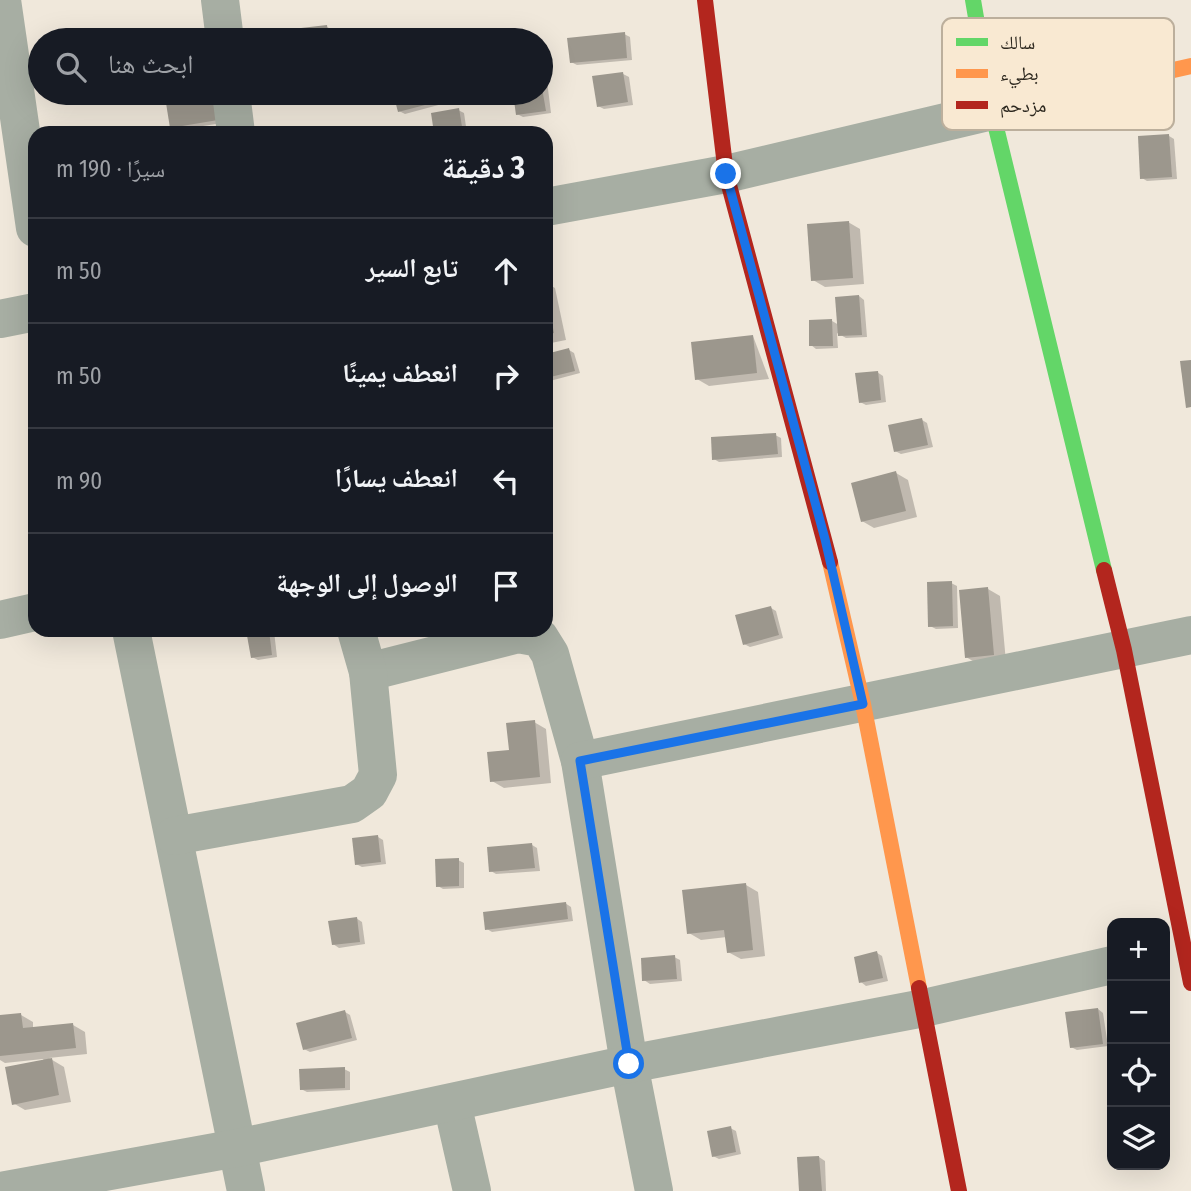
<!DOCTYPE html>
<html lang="ar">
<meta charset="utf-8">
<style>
:root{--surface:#171b24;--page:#20242c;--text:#f1f3f6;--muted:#9ea1a6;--line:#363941}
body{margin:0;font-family:"Fira Sans Condensed","Noto Naskh Arabic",sans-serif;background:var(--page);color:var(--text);direction:rtl}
.controls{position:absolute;right:21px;bottom:21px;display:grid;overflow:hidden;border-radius:14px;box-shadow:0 7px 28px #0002}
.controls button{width:63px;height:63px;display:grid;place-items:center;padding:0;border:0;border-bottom:2px solid var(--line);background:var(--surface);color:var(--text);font:35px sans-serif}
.stop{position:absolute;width:21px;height:21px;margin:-16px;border:5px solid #1a73e8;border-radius:50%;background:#fff}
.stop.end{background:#1a73e8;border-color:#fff;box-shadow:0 2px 7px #0008}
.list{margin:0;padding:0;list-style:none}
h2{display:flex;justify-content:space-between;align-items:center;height:91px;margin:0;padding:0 28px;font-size:30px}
h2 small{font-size:23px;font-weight:400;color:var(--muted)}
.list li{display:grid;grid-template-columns:46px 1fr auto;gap:21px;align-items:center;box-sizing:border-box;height:105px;padding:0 28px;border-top:2px solid var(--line)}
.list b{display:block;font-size:26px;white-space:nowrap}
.list em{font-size:23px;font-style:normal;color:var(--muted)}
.icon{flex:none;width:38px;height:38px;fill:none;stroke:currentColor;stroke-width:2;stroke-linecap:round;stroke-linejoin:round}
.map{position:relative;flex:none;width:1191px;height:1191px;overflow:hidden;direction:ltr}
.search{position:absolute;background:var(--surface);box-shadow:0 7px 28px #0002;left:28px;top:28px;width:525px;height:77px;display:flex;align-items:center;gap:18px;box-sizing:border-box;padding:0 24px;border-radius:38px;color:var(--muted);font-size:26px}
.panel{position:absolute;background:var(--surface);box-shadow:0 7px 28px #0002;left:28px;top:126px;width:525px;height:511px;border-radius:21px;direction:rtl}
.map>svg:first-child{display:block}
.shadow{fill:#0003}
.building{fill:#9c978d}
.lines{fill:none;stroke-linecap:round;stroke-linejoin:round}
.street{stroke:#a7aea3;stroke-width:38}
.fast{stroke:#63d668;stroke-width:16}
.slow{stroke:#ff974d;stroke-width:16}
.jam{stroke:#b3261e;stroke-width:16}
.route{stroke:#1a73e8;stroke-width:9}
.key{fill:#f9e9d2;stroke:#bcaf9c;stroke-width:2}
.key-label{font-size:19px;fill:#2c271e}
</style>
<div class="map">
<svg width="1191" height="1191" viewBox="0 0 1191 1191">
<rect width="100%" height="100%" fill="#f0e8db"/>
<g class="shadow">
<path d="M327,27l6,3 1,10h-30l-1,-10z"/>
<path d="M624,34l6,3 2,23 -55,5 -6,-3z"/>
<path d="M623,74l6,3 4,28 -29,4 -6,-3z"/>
<path d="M541,78l6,3 4,32 -28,4 -6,-3 -2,-21h26z"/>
<path d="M395,93h60l2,7 -52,14 -6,-3z"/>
<path d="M168,105l61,17 -52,8 -5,-3z"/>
<path d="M458,110l6,3 3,20h-31z"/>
<path d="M1169,136l5,3 3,40 -30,2 -5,-3z"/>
<path d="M848,222l12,7 4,55 -39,3 -12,-7z"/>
<path d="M546,283l9,5 11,52 -20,4z"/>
<path d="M859,296l5,4 3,37 -21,1 -9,-5 1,15 -22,1 -5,-4 21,-24 7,4z"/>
<path d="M753,336l16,43 -60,7 -12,-7z"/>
<path d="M569,350l5,3 6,20 -34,9v-26z"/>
<path d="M877,372l6,4 3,26 -20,3 -6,-3z"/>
<path d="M922,420l5,3 6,24 -32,7 -6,-3z"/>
<path d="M775,435l6,3 1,19 -63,5 -5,-3z"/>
<path d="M896,473l12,7 9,37 -43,11 -12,-7z"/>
<path d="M951,583l6,3 1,42 -22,1 -6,-3z"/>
<path d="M988,589l12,7 6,66 -28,2 -12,-7z"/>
<path d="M771,608l5,3 7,27 -33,9 -6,-3z"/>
<path d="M253,630l21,1 3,26 -19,3 -6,-3z"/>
<path d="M534,722l12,7 5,54 -47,5 -12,-7z"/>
<path d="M378,837l5,3 3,24 -24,3 -6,-3z"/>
<path d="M532,845l5,3 3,23 -44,3 -5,-3z"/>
<path d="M458,860l6,3v25l-21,1 -5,-3z"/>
<path d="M746,885l12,7 7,64 -24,3 -13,-7 -1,-15 -26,3 -12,-7z"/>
<path d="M565,903l6,4 2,14 -81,11 -5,-3z"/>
<path d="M356,918l6,4 3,22 -26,4 -6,-4z"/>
<path d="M877,953l5,3 6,25 -22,5 -5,-4z"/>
<path d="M674,957l6,3 2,21 -32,3 -6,-4z"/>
<path d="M1098,1009l5,4 5,33 -31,4 -6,-3z"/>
<path d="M345,1012l5,3 7,25 -47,12 -6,-3z"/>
<path d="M21,1015l12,7v7l40,-4 12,7 2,22 -38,4 15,9 7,35 -46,8 -12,-7 31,-42 -1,-2 -38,4 -5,-3v-43z"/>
<path d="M344,1069l6,3v18l-43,2 -6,-3z"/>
<path d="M730,1128l6,3 5,23 -22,5 -6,-3z"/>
<path d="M819,1157l6,4 1,30h-25z"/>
</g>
<g class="building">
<path d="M327,25l2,15h-27l-1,-12z"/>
<path d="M625,32l2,26 -57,5 -3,-25z"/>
<path d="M623,72l5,30 -31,5 -5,-31z"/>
<path d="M541,82l5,29 -30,4 -3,-22h28z"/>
<path d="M393,93h58l1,5 -54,14z"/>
<path d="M220,94l4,25 -54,9 -4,-25z"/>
<path d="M459,108l4,25h-29l-3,-20z"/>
<path d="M1169,134l3,43 -32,2 -2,-43z"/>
<path d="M849,221l4,57 -42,3 -4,-57z"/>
<path d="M859,295l3,40 -24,1 -3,-39z"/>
<path d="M547,299l7,34 -8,2v-35z"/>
<path d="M832,319l1,27h-24v-26z"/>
<path d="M753,335l4,38 -62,7 -4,-38z"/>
<path d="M569,348l6,23 -29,7v-24z"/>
<path d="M1191,360v47l-5,1 -6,-47z"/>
<path d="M878,371l3,29 -22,3 -4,-30z"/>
<path d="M922,418l6,27 -34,7 -6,-27z"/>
<path d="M776,433l2,21 -66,6 -1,-23z"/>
<path d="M896,471l10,40 -45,11 -10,-39z"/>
<path d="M952,581l1,45 -25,1 -1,-45z"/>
<path d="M988,587l6,68 -29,3 -6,-68z"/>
<path d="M771,606l8,29 -36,10 -8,-30z"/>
<path d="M246,630h23l3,25 -21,3z"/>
<path d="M535,720l5,57 -50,5 -3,-30 22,-2 -3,-27z"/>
<path d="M378,835l3,27 -26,3 -3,-27z"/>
<path d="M532,843l3,25 -46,4 -2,-25z"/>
<path d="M459,858v28l-23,1 -1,-28z"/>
<path d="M746,883l7,67 -26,3 -3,-23 -37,4 -5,-44z"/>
<path d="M566,902l2,17 -83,11 -2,-18z"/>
<path d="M357,917l3,25 -28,3 -4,-24z"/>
<path d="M877,951l6,27 -24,5 -5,-26z"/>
<path d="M675,955l2,24 -35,2 -1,-23z"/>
<path d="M1098,1008l5,36 -33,4 -5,-36z"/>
<path d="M345,1010l7,28 -49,12 -7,-27z"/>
<path d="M21,1013l2,15 50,-5 3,25 -76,8v-41z"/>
<path d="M52,1058l7,37 -47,10 -7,-38z"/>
<path d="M345,1067v21l-45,2 -1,-21z"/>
<path d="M731,1126l5,26 -24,5 -5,-26z"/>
<path d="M819,1156l3,35h-23l-2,-34z"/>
</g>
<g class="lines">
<g class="street">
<path d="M2,0l33,228"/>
<path d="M220,0l5,40"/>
<path d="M231,93l5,40"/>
<path d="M546,207l180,-33 266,-63"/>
<path d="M0,319l35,-7"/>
<path d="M0,620l35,-8"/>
<path d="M131,630l115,561"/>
<path d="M368,672l150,-38 22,4 10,16 30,107 49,303 25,127"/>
<path d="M580,761l611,-126"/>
<path d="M174,836l178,-32 17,-12 9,-17 -10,-103 -12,-42"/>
<path d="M452,1103l20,88"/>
<path d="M0,1191l237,-43 392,-84 295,-56 188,-43"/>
</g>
<path class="fast" d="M973,0l19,111 112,459"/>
<g class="slow">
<path d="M992,111l199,-45"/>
<path d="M830,562l33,142 56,284"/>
</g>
<g class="jam">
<path d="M705,0l21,174 104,388"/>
<path d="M1104,570l20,80 67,333"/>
<path d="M919,988l40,203"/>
</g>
</g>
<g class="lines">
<path class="route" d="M629,1064l-49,-303 283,-57 -38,-165 -99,-365"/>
</g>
<rect x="942" y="18" width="232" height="112" rx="10" class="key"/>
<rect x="956" y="38" width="32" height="8" fill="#63d668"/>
<rect x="956" y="69" width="32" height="9" fill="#ff974d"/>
<rect x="956" y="101" width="32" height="8" fill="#b3261e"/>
<g class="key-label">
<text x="1000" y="49">سالك</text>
<text x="1000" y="80">بطيء</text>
<text x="1000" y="112">مزدحم</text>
</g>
</svg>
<div class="controls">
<button>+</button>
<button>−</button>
<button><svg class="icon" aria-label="locate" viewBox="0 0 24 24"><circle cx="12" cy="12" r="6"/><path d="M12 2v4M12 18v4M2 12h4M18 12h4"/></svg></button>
<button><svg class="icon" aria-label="layers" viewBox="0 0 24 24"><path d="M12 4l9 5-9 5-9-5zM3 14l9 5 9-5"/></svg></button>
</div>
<div class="stop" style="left:629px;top:1064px"></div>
<div class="stop end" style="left:726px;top:174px"></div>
<div class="search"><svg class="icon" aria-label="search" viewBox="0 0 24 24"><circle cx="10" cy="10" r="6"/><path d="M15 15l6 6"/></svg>ابحث هنا</div>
<section class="panel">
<h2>3 دقيقة<small>سيرًا · 190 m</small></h2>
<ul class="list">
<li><svg class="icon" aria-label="ahead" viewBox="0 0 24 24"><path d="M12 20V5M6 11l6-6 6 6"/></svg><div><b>تابع السير</b></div><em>50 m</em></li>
<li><svg class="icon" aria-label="right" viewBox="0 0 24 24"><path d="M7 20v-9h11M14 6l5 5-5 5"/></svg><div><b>انعطف يمينًا</b></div><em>50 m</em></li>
<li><svg class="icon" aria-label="left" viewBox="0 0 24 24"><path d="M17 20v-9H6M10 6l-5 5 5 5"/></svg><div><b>انعطف يسارًا</b></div><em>90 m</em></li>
<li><svg class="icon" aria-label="arrive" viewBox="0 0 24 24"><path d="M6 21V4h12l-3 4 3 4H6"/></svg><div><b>الوصول إلى الوجهة</b></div></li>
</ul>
</section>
</div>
